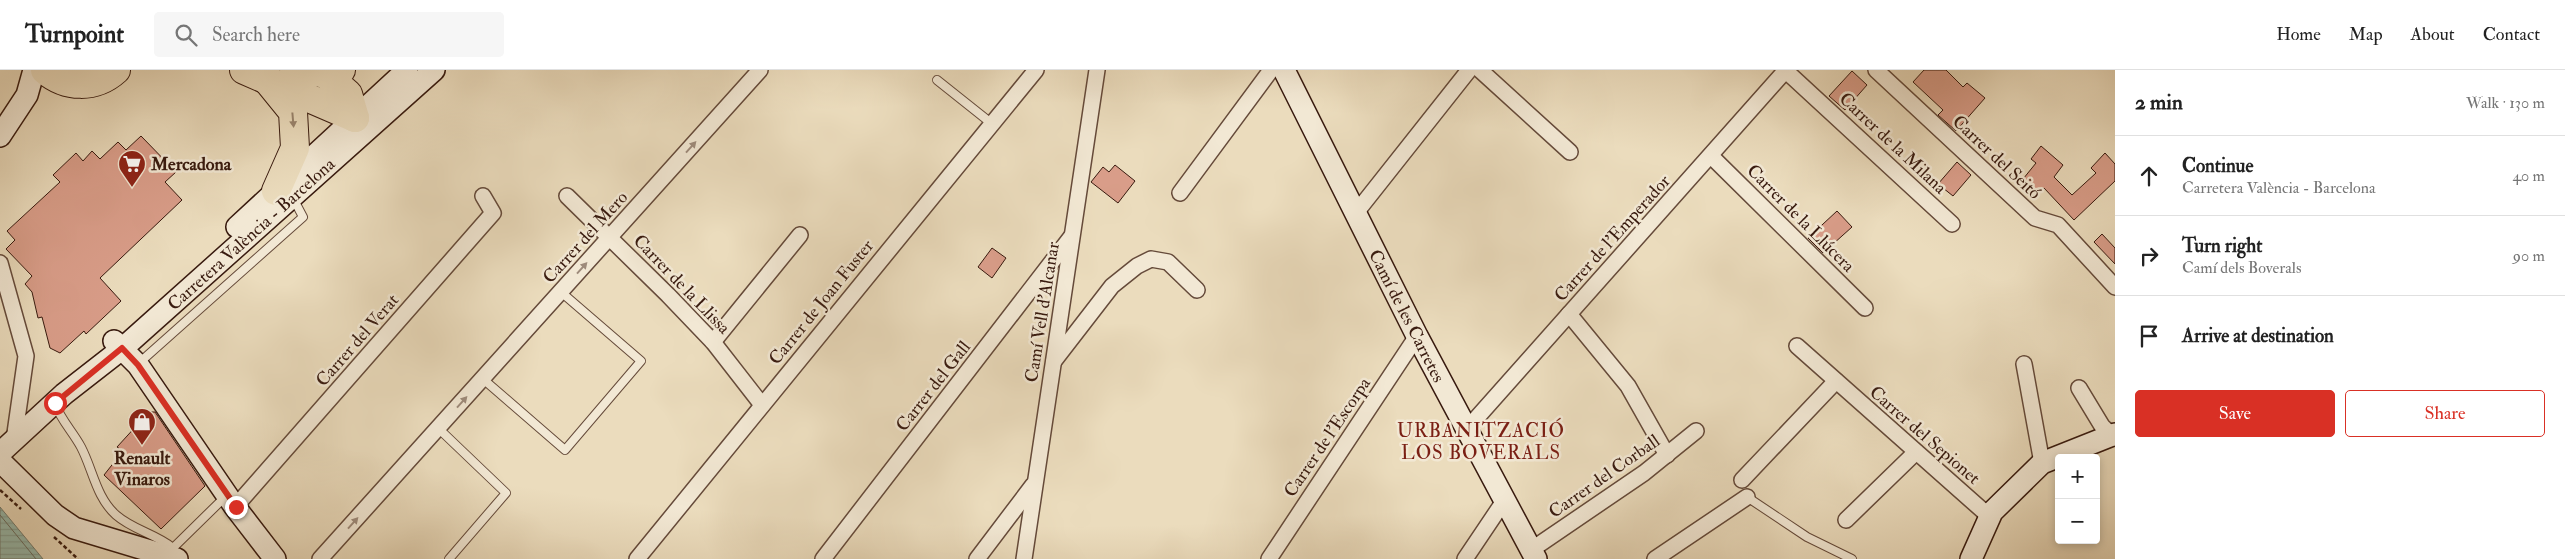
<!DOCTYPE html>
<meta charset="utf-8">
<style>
:root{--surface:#fff;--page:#f6f6f6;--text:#222;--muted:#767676;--line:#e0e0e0;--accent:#d93025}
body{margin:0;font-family:"IM FELL Double Pica",serif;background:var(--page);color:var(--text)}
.controls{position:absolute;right:15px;bottom:15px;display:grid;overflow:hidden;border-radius:5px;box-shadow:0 2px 8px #0003}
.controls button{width:45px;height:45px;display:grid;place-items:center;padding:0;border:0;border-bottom:1px solid var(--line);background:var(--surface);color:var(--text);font:25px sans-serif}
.stop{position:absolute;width:15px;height:15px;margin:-11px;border:4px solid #d93025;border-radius:50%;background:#fff}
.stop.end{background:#d93025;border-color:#fff;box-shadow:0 1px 5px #0008}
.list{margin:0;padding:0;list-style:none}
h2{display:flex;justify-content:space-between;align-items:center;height:65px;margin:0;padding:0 20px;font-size:21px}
h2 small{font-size:16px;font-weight:400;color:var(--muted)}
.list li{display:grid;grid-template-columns:32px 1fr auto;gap:15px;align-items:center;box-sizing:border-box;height:80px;padding:0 20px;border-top:1px solid var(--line)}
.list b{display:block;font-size:19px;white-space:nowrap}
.list p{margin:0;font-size:16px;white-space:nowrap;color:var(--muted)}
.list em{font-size:16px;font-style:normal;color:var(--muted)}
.actions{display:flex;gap:10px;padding:15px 20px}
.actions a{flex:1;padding:11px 0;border:1px solid var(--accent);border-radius:5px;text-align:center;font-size:18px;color:var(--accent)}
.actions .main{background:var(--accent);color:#fff}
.icon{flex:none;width:28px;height:28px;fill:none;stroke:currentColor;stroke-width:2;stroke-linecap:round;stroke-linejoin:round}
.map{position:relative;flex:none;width:2115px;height:489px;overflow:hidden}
header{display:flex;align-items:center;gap:30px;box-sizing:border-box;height:70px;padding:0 25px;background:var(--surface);border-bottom:1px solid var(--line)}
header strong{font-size:24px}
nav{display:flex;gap:28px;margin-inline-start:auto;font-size:18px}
.search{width:350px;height:45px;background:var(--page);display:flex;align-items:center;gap:12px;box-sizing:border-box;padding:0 18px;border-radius:5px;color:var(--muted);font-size:19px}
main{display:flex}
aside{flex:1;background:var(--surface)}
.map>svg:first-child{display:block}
.water{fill:url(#water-rules);stroke:#727b6f}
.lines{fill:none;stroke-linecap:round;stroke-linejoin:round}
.shore{stroke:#686b5f;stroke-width:1}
.building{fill:#d99d89;stroke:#381a0f}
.lane-casing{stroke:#654a3a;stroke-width:10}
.street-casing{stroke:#654a3a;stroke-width:18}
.secondary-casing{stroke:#381a0f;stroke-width:24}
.highway-casing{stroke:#381a0f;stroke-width:30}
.path{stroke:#381a0f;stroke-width:2.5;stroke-dasharray:4 2.5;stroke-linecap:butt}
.lane{stroke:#f2e8d4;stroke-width:8}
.street{stroke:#f2e8d4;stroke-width:15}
.secondary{stroke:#f2e8d4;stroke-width:21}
.highway{stroke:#ebdcbd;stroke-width:28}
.oneway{fill:#9a856f}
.oneway2{fill:#9e8b7b}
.route{stroke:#d93025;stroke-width:6}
.labels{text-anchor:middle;stroke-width:5;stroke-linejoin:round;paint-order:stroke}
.street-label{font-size:18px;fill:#381a0f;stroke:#f2e8d4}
.poi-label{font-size:18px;font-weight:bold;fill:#381a0f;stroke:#f2e8d4;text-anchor:start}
.neighbourhood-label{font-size:19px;letter-spacing:1px;fill:#7a1f14;stroke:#f2e8d4}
</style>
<header>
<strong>Turnpoint</strong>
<div class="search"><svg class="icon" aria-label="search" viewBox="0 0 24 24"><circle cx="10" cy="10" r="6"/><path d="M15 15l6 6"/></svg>Search here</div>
<nav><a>Home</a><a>Map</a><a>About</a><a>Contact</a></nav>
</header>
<main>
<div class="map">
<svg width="2115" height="489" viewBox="0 0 2115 489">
<defs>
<pattern id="water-rules" width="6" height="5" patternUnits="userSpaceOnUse" patternTransform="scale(1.25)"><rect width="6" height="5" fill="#98bcaf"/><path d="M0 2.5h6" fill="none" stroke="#84a195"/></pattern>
</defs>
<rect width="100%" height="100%" fill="#ebdcbd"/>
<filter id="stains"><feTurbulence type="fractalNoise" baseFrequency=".004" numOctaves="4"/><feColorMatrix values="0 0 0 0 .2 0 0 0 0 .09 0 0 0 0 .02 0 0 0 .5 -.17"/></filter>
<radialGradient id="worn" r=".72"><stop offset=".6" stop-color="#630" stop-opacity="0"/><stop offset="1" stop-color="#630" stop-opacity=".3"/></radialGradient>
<path class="water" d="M0,437l43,52h-43z"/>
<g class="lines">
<path class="shore" d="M0,445l36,44"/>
</g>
<g class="building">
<path d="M1924,0h22l17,17 4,-4 18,15 -29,33 -18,-16 5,-5 -30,-28z"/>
<path d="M1852,1l15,14 -22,25 -16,-14z"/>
<path d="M141,66l35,36 -11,10 17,18 -82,78 21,23 -35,33 -2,-3 -24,22 -10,-5 -8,-31 -4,1 -6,-26 -7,-8 7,-8 -26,-27 9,-9 -8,-9 53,-49 -7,-7 23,-22 7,8 9,-10 8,8 18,-17 8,8z"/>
<path d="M2041,76l22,19 -9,12 18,18 24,-22 -5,-5 14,-15 10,11v17l-41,39 -30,-32 -9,10 -16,-14 17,-21 -5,-4z"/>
<path d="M1957,92l14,13 -18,21 -15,-12z"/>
<path d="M1115,95l20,16 -17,22 -27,-21 12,-15 6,5z"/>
<path d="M1837,141l15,16 -29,26 -15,-15z"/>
<path d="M2102,164l13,14v16l-21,-22z"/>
<path d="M992,178l14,10 -14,20 -14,-11z"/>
<path d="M149,342h6l50,74 -44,43 -57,-54 19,-24 -6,-4z"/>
</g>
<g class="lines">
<defs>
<g id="lane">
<path d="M937,10l54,43"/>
<path d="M139,293l164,-146 -10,-19"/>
<path d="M483,309l82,71 76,-89 -80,-69"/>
<path d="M55,334c6,16 18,28 26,43 12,23 15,50 35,68 17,15 40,19 57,33l-3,6"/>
<path d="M438,358l68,65 -57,66"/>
<path d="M1747,427l60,40 45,22"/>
<path d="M173,478l53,-52"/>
</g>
<g id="street">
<path d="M1480,0l90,82"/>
<path d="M1876,0l159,148 23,7 57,62"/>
<path d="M1786,1l166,153"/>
<path d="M1711,86l154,152"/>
<path d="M1180,123l91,-123"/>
<path d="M567,126l101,99 45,47 49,63"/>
<path d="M1355,144l114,-144"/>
<path d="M0,193l26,93 -12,84"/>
<path d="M1569,244l59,72 39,69"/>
<path d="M713,272l87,-107"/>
<path d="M1797,276l193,171"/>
<path d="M1054,291l58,-75 25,-20 14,-7 17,3 29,28"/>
<path d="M2024,294l18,99"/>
<path d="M2079,318l23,38 13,12"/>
<path d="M1466,360l320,-360"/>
<path d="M1742,410l94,-99"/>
<path d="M235,437l258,-294 -10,-17"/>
<path d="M1846,450l70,-68"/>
<path d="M1531,480l113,-77 52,-42"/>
<path d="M320,489l440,-489"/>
<path d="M637,489l399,-489"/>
<path d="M823,489l248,-322"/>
<path d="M977,489l56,-74"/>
<path d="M1024,489l73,-489"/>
<path d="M1269,489l148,-223"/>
<path d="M1465,489l39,-58"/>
<path d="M1655,489l92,-62"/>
</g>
<g id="secondary">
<path d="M1284,0l133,266 119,223"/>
<path d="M0,66l27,-41 7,-25"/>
<path d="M237,157l170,-157"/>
<path d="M114,271l24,24 97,142 40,52"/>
<path d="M0,383l64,-59 59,-46 311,-278"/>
<path d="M0,391l55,54 19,13 103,31"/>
<path d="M1971,489l21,-47 50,-49 73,-29"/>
</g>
<g id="highway">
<path d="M45,0c21,18 50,19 71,0"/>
<path d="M244,0l111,48"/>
<path d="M294,0l30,3 17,-3"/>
<path d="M324,3l24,21 7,24"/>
<path d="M267,10l26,32 2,36 -19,43"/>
</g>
</defs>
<use href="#lane" class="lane-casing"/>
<use href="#street" class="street-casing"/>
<use href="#secondary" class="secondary-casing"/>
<use href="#highway" class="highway-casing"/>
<g class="path">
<path d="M0,420l21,19"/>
<path d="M54,467l24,22"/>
</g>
<use href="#lane" class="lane"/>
<use href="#street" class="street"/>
<use href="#secondary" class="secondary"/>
<use href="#highway" class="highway"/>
</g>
<defs><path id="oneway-solid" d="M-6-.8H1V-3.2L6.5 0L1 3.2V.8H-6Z" transform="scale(1.25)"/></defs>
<use class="oneway" href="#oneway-solid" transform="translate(293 50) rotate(85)"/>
<g class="oneway2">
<use href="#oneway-solid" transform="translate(691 77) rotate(-48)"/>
<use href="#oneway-solid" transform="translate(582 198) rotate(-48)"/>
<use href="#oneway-solid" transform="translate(462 332) rotate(-48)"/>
<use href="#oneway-solid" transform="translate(353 453) rotate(-48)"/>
</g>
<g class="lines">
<path class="route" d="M55,333l67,-55 16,17 98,142"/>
</g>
<defs>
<symbol id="supermarket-pin" viewBox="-11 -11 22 30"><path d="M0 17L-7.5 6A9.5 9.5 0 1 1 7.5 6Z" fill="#8f2418" stroke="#f2e8d4"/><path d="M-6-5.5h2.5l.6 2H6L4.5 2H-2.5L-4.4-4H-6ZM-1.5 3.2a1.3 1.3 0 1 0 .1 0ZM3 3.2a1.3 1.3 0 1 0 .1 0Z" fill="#fff"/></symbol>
<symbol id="shop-pin" viewBox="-11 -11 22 30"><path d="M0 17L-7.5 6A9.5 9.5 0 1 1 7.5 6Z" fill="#8f2418" stroke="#f2e8d4"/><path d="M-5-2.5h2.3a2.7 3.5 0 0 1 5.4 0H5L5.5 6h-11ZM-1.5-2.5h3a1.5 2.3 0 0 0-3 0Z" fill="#fff"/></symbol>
</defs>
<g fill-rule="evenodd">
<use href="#supermarket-pin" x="116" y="78" width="32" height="43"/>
<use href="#shop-pin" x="126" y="336" width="32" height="43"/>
</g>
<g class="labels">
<g class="street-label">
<text transform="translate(1893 73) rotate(43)" y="6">Carrer de la Milana</text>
<text transform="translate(1997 87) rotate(43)" y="6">Carrer del Seitó</text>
<text transform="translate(1801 148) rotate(45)" y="6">Carrer de la Llúcera</text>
<text transform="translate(251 164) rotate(-42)" y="6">Carretera València - Barcelona</text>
<text transform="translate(585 167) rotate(-48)" y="6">Carrer del Mero</text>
<text transform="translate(1612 168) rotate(-48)" y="6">Carrer de l'Emperador</text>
<text transform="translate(682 214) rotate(46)" y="6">Carrer de la Llissa</text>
<text transform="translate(821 232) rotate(-51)" y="6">Carrer de Joan Fuster</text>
<text transform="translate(1042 242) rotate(-81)" y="6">Camí Vell d'Alcanar</text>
<text transform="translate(1407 246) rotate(63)" y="6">Camí de les Carretes</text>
<text transform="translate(357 270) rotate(-49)" y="6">Carrer del Verat</text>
<text transform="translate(933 316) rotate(-52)" y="6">Carrer del Gall</text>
<text transform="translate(1925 365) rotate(41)" y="6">Carrer del Sepionet</text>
<text transform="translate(1327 367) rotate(-56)" y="6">Carrer de l'Escorpa</text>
<text transform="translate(1604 406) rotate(-35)" y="6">Carrer del Corball</text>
</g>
<g class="poi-label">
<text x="151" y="100">Mercadona</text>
<text x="142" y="394" text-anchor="middle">Renault<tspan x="142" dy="21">Vinaros</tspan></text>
</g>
<g class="neighbourhood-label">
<text x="1481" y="367">URBANITZACIÓ<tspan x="1481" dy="22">LOS BOVERALS</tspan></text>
</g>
</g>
<rect width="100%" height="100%" filter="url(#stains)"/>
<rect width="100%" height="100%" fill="url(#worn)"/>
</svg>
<div class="controls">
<button>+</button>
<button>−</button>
</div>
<div class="stop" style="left:55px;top:333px"></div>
<div class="stop end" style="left:236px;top:437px"></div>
</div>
<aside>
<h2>2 min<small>Walk · 130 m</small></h2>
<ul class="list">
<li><svg class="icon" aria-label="ahead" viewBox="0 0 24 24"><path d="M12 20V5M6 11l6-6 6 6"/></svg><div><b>Continue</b><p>Carretera València - Barcelona</p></div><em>40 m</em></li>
<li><svg class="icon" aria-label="right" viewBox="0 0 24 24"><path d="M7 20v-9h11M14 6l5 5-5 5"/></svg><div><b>Turn right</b><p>Camí dels Boverals</p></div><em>90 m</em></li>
<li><svg class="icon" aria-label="arrive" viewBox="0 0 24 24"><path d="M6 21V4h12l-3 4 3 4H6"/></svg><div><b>Arrive at destination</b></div></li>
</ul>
<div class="actions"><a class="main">Save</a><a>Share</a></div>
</aside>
</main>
